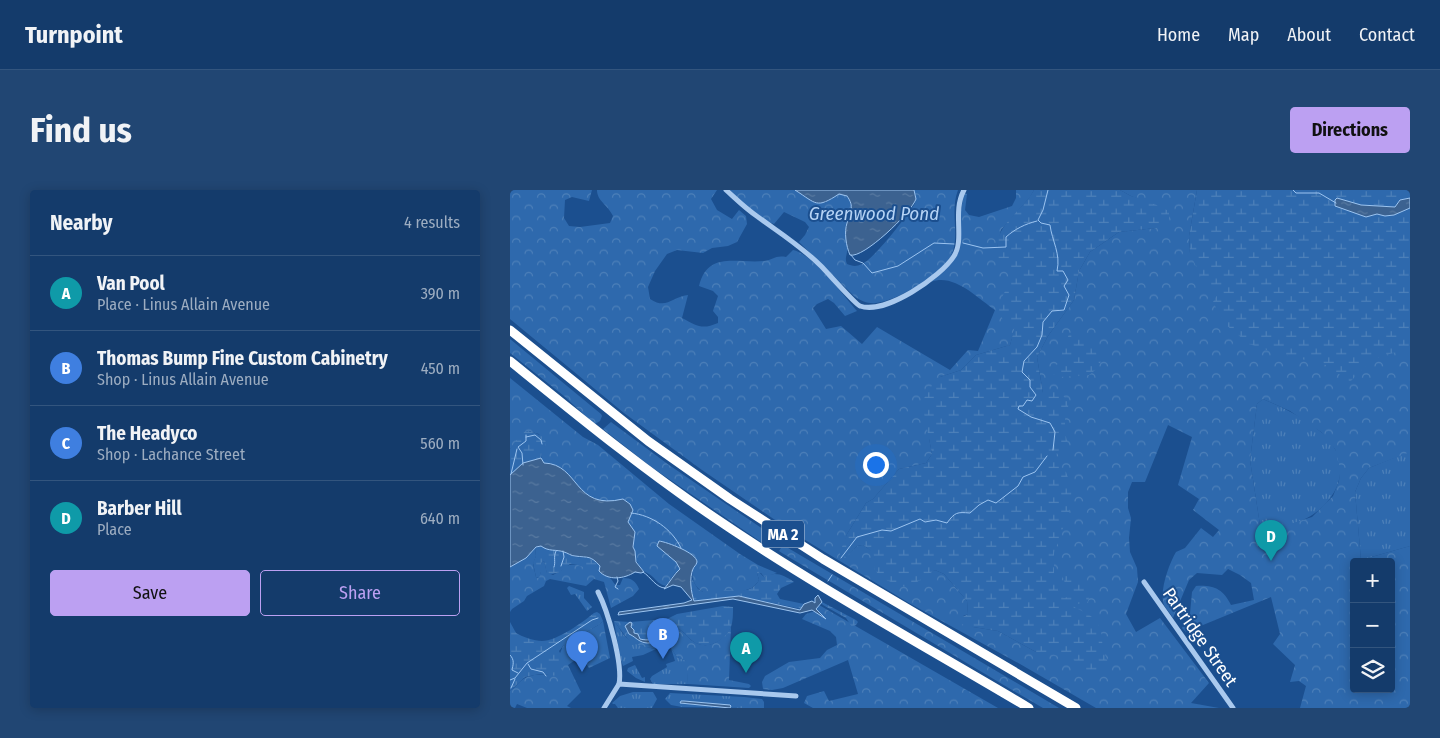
<!DOCTYPE html>
<meta charset="utf-8">
<style>
:root{--surface:#143b6b;--page:#214673;--text:#f1f3f6;--muted:#9dadc1;--line:#33557e;--accent:#bca0f2}
body{margin:0;font-family:"Fira Sans Condensed",sans-serif;background:var(--page);color:var(--text)}
.controls{position:absolute;right:15px;bottom:15px;display:grid;overflow:hidden;border-radius:5px;box-shadow:0 2px 12px #0003}
.controls button{width:45px;height:45px;display:grid;place-items:center;padding:0;border:0;border-bottom:1px solid var(--line);background:var(--surface);color:var(--text);font:25px sans-serif}
.you{position:absolute;left:365px;top:274px;width:18px;height:18px;margin:-12px;border:4px solid #fff;border-radius:50%;background:#1a73e8;box-shadow:0 0 0 8px #1a73e833}
.badge{display:grid;place-items:center;width:32px;height:32px;border-radius:50%;background:var(--accent);color:#fff;font-size:16px;font-weight:700}
.pin{position:absolute;translate:-50% -41px;filter:drop-shadow(0 1px 2px #0008)}
.pin::after{content:'';position:absolute;top:26px;width:18px;height:15px;background:inherit;clip-path:polygon(0 0,100% 0,50% 100%)}
.list{margin:0;padding:0;list-style:none}
h2{display:flex;justify-content:space-between;align-items:center;height:65px;margin:0;padding:0 20px;font-size:21px}
h2 small{font-size:16px;font-weight:400;color:var(--muted)}
.list li{display:grid;grid-template-columns:32px 1fr auto;gap:15px;align-items:center;box-sizing:border-box;height:75px;padding:0 20px;border-top:1px solid var(--line)}
.list b{display:block;font-size:19px;white-space:nowrap}
.list p{margin:0;font-size:16px;white-space:nowrap;color:var(--muted)}
.list em{font-size:16px;font-style:normal;color:var(--muted)}
.actions{display:flex;gap:10px;padding:15px 20px}
.actions a{flex:1;padding:11px 0;border:1px solid var(--accent);border-radius:5px;text-align:center;font-size:18px;color:var(--accent)}
.actions .main{background:var(--accent);color:#111}
.icon{flex:none;width:28px;height:28px;fill:none;stroke:currentColor;stroke-width:2;stroke-linecap:round;stroke-linejoin:round}
.map{position:relative;flex:none;width:900px;height:518px;overflow:hidden;border-radius:5px}
header{display:flex;align-items:center;gap:30px;box-sizing:border-box;height:70px;padding:0 25px;background:var(--surface);border-bottom:1px solid var(--line)}
header strong{font-size:24px}
nav{display:flex;gap:28px;margin-inline-start:auto;font-size:18px}
.intro{display:flex;align-items:center;justify-content:space-between;box-sizing:border-box;height:120px;padding:0 30px}
h1{margin:0;font-size:35px}
.button{padding:12px 22px;border-radius:5px;background:var(--accent);color:#111;font-size:18px;font-weight:700}
main{display:flex;gap:30px;padding:0 30px}
aside{flex:1;background:var(--surface);border-radius:5px;box-shadow:0 2px 12px #0003}
.map>svg:first-child{display:block}
.grass{fill:url(#grass-tufts)}
.forest{fill:url(#forest-crowns);fill-rule:evenodd}
.wetland{fill:url(#wetland-marsh)}
.water{fill:url(#water-ripples);stroke:#9cc4f0}
.lines{fill:none;stroke-linecap:round;stroke-linejoin:round}
.stream{stroke:#9cc4f0;stroke-width:1}
.minor{stroke:#a9c9ee;stroke-width:5}
.motorway{stroke:#fff;stroke-width:9}
.labels{text-anchor:middle;stroke-width:4;stroke-linejoin:round;paint-order:stroke}
.shield{fill:#1b4f8f;stroke:#bbcadd;stroke-width:1}
.shield-label{font-size:16px;font-weight:bold;fill:#fff}
.street-label{font-size:18px;fill:#fff;stroke:#1b4f8f}
.water-label{font-size:19px;font-style:italic;fill:#b5d3f5;stroke:#1b4f8f}
</style>
<header>
<strong>Turnpoint</strong>
<nav><a>Home</a><a>Map</a><a>About</a><a>Contact</a></nav>
</header>
<div class="intro"><h1>Find us</h1><a class="button">Directions</a></div>
<main>
<aside>
<h2>Nearby<small>4 results</small></h2>
<ul class="list">
<li><span class="badge" style="background:#0f9aa8">A</span><div><b>Van Pool</b><p>Place · Linus Allain Avenue</p></div><em>390 m</em></li>
<li><span class="badge" style="background:#3f7fe0">B</span><div><b>Thomas Bump Fine Custom Cabinetry</b><p>Shop · Linus Allain Avenue</p></div><em>450 m</em></li>
<li><span class="badge" style="background:#3f7fe0">C</span><div><b>The Headyco</b><p>Shop · Lachance Street</p></div><em>560 m</em></li>
<li><span class="badge" style="background:#0f9aa8">D</span><div><b>Barber Hill</b><p>Place</p></div><em>640 m</em></li>
</ul>
<div class="actions"><a class="main">Save</a><a>Share</a></div>
</aside>
<div class="map">
<svg width="900" height="518" viewBox="0 0 900 518">
<defs>
<pattern id="grass-tufts" width="24" height="20" patternUnits="userSpaceOnUse" patternTransform="scale(1.25)"><rect width="24" height="20" fill="#2e69ad"/><path d="M3 7l-1-3M5 7V3M7 7l1-3M15 17l-1-3M17 17v-4M19 17l1-3" fill="none" stroke="#4d80b9"/></pattern>
<pattern id="forest-crowns" width="20" height="18" patternUnits="userSpaceOnUse" patternTransform="scale(1.25)"><rect width="20" height="18" fill="#2e69ad"/><path d="M2 6a3 3 0 1 1 6 0M12 15a3 3 0 1 1 6 0" fill="none" stroke="#4d80b9"/></pattern>
<pattern id="wetland-marsh" width="20" height="14" patternUnits="userSpaceOnUse" patternTransform="scale(1.25)"><rect width="20" height="14" fill="#2e69ad"/><path d="M1 5h8M5 5V1M11 12h8M15 12V8" fill="none" stroke="#4d80b9"/></pattern>
<pattern id="water-ripples" width="26" height="14" patternUnits="userSpaceOnUse" patternTransform="scale(1.25)"><rect width="26" height="14" fill="#3c6290"/><path d="M2 4q2-2 4 0t4 0M15 11q2-2 4 0t4 0" fill="none" stroke="#597aa1"/></pattern>
</defs>
<rect width="100%" height="100%" fill="#1b4f8f"/>
<g class="grass">
<path d="M753,209c23,10 60,27 72,50 17,32 -10,65 -40,74 -11,3 -24,1 -35,2l-10,-65 7,-56z"/>
<path d="M898,262h2v94l-49,14 -6,-68 6,-14 8,-10z"/>
<path d="M59,396l15,6v6l8,9 -5,4 -12,-17 -4,1 -4,-7z"/>
<path d="M104,431c4,4 6,9 9,13 8,10 22,13 33,15l-13,6 -11,2 1,4 -10,5 -3,-9z"/>
<path d="M161,458l6,9 10,4 1,23h-35l-3,-5 2,-3 15,-9 -1,-3 9,-3z"/>
<path d="M125,475l7,13 3,-1v5l-9,-4 -9,-7 1,-3z"/>
<path d="M123,502h20l4,7 -5,9h-34l-3,-4h-2l-1,-1 8,-7z"/>
<path d="M160,503l74,4v11l-62,-1 -11,-2 -6,-6z"/>
</g>
<g class="forest">
<path d="M0,0h82l-3,11 -17,-4 -7,3 -1,18 5,8 11,1 30,-4 3,-7c-5,-11 -16,-15 -16,-26h120l-6,9 6,11 15,9 7,-9 7,6 1,8 -10,18 -9,4 -16,2 -9,5 -26,-3 -10,4 -12,17 -7,16 2,12c17,11 21,-2 38,-4l-6,23c15,8 20,12 36,5v-6l-5,-6 5,-15 -5,-5 -14,-5c9,-36 38,-22 65,-25 9,-1 11,-6 22,-4l7,-7c20,4 50,45 64,61l-12,5 -11,-13 -6,-4 -11,5 -4,4 13,21 15,-3 21,18 15,-17 73,43 18,-20 10,1 17,-41c-18,-12 -41,-37 -64,-28l19,-17 10,-15 1,-40 3,-17 3,1 -2,16 4,5 10,2 33,-11 4,-8v-8h18l-4,7 -29,33 -4,17 15,9 5,65 -7,24 -34,10 -15,15 -21,7 -11,61 3,16 -6,9 -27,6 -26,30 -7,4 -19,31 -2,8 1,15 11,-11 6,-1 10,7 3,9 52,13 7,-4 9,4 23,27 1,13 -5,2 10,11 25,4 38,21 13,-52 6,-144 6,-13 -18,-50 -6,-36 11,-21 26,-36 5,-29 11,-19 29,-20 37,-4 -4,-24 -21,-8 -11,-6h77l-8,46 1,17 220,76v123l-41,16 -8,10 -6,14 6,68 49,-14v162h-110l6,-22 -7,-5 -9,1 5,-17 -22,-21 7,-10 -9,-37 -85,35 -4,-4 8,-14 2,-22 4,-6c18,-1 27,3 35,19l23,-5 -3,-17 -11,-8 -12,-6 -6,6 -25,-2 -8,7 -16,38c-2,-4 -7,-9 -9,-13 -5,-14 5,-41 12,-53l9,-4 16,-20 12,9 6,-7 -26,-20 6,-11 -21,-14 14,-48 -24,-12 -23,57h-13l-4,10v16l3,10 -2,20 1,14 7,16 1,14 -12,32 10,18 24,-14 49,65 -18,20 28,5h-123l-76,-44 -111,-61 -112,-68 -95,-65 -78,-57 -114,-94zM753,209l27,12 31,21 14,17 5,19 -1,13 -6,15 -21,21 -19,6 -33,2 -10,-65 7,-56zM844,372h37v127h-37z"/>
<path d="M218,0h67l19,12 11,1 14,-9 6,1c11,9 4,18 1,29 -2,9 3,19 1,28 -1,6 -2,7 0,12 5,2 9,3 15,0 12,-5 44,-47 52,-59 3,-5 2,-10 0,-15h44c-8,21 1,41 -5,61 -6,21 -56,50 -77,52 -8,1 -14,-2 -21,-6l-56,-55 6,-7 4,-8 -4,-5 -21,-10 -10,12c-18,-6 -32,-22 -46,-34z"/>
<path d="M0,149l91,75 1,2 -2,5 -5,3 -3,-2 -28,-26 -54,-43z"/>
<path d="M0,188l73,59 15,8 71,59 71,50 18,11 19,8 -13,4 -3,-4h-4l2,7c-9,17 -40,12 -56,12 -9,-5 -14,-17 -8,-26l-4,-12 -27,-12 -7,4 19,16 4,8 -6,4 -8,12c-7,-2 -8,-4 -13,-9 -3,-3 -7,-4 -10,-7 -11,-11 -10,-24 -8,-38l-7,-10 2,-19 -7,-4c-50,12 -43,-35 -79,-36 -5,-7 -3,-11 1,-18l-6,-11 -11,-3 -18,18z"/>
<path d="M101,232l58,43 104,71 5,5 -1,4 -3,2 -10,-3 -114,-78 -47,-37z"/>
<path d="M273,355l276,163h-16l-36,-21 -225,-134 -3,-2z"/>
<path d="M25,358l1,8 -3,8 3,13 2,1 3,-6v-9l3,-2 3,12 6,2 9,-5 4,-4c11,-5 37,5 45,13 2,2 3,5 5,6h4l3,-7c8,0 13,3 16,11l-6,7 -22,12 -7,-26 -10,-3 -8,7 -36,-7 -4,2 -2,5 -17,10 -3,5 -12,8 -2,3v-45l16,-9z"/>
<path d="M309,415l179,103h-185l-9,-5 3,-7 17,-5 5,10 29,-7 -10,-34 -65,28 -11,2 -9,-1 -1,-7 3,-6 24,-14 31,-4 7,-8 10,-5 -1,-8 -6,-6 -28,-12 4,-5 9,-3 9,7 -8,-9z"/>
<path d="M93,431l7,37 -21,10 -8,-12 -13,9 13,27 -14,14 4,2h-44l-10,-4 -2,4h-5v-17c5,-3 8,-8 12,-11 8,-6 20,-6 29,-5l12,-29 37,-22z"/>
<path d="M104,431l16,1 -4,1 -1,5c2,5 4,5 8,8 3,1 4,4 6,5 15,8 28,-9 40,-12 5,3 8,7 12,11 16,12 32,1 40,-13l-2,53 20,4 2,2 -2,2 -61,-4 -2,-23 -9,-4 -6,-9c-7,2 -13,1 -20,0 -25,-4 -23,-10 -37,-27z"/>
<path d="M234,507l18,2 2,3v6h-20z"/>
</g>
<g class="wetland">
<path d="M524,0h86l11,6 11,3 27,12v10l-13,7 -37,4 -29,20 -11,19 -5,29 -26,36 -11,21 6,36 15,-2c18,16 7,13 7,33 -1,8 2,17 4,24l-4,4h-8l-2,11 11,9 6,17 -2,20 -16,44v23l5,18 5,4 8,-2 1,-4 -9,-11 -2,-7 3,-4c15,5 31,16 22,33l-12,1 -1,3 14,7 9,7 4,11 2,17 5,14c-6,11 -13,12 -24,11l-7,-12 -10,-5 -31,-5 -38,-21 -25,-4 -12,-3 -4,-4 11,-6 -1,-13 -23,-27 -9,-4 -18,12 -12,5c-13,-5 -25,-7 -31,-19 3,-12 -2,-17 -11,-23l-6,1 -10,11 -7,-1v-4l7,-18 19,-31 7,-4 26,-30 27,-6 6,-9 -10,-51 6,-13 12,-13 21,-7 15,-15 34,-10 5,-19 -12,-6c-1,-3 -4,-8 -4,-12 1,-13 13,-23 12,-36l-20,-13 8,-4c-10,-26 24,-44 35,-65z"/>
<path d="M687,0h213v157c-12,7 -27,6 -39,14 -7,6 -14,14 -21,21l-24,-17 -53,-13 -24,-8 -24,-20 -12,-22 4,-7 -11,-6 -16,-36 -1,-17z"/>
<path d="M564,141c12,3 21,19 27,30l-3,7 -9,7 -29,2 -8,-3 -3,-3 10,-8 10,-29z"/>
<path d="M18,241c7,2 21,5 17,15 -2,5 -4,7 -4,12l-18,5 -13,34v-48l12,-16z"/>
<path d="M31,356c8,3 16,4 23,6 3,1 5,3 8,4 14,4 15,-3 29,10l-2,5c-9,0 -19,-7 -29,-7l-10,8 -11,3 -2,-1 -3,-13 -3,2v9l-2,6 -3,-1 -3,-14 3,-7 -1,-8z"/>
<path d="M248,381l6,6c11,-6 20,-2 30,5l-13,6 -4,6 3,5 24,5 -3,5 -62,-13 -45,5 -3,-13 1,-9 6,10 5,3c6,-1 13,-2 20,-2 13,-1 28,5 36,-10l-2,-7z"/>
<path d="M312,412l34,18 2,2 -2,3 -4,2 -6,-9 -23,-13 -2,-2z"/>
<path d="M213,416l10,1c0,7 0,14 -2,20 -5,12 -20,22 -33,17 -8,-3 -12,-11 -19,-15 -12,3 -25,20 -40,12 -2,-1 -3,-4 -6,-5 -4,-3 -6,-3 -8,-8l1,-5 4,-1 37,-3 10,-5z"/>
<path d="M87,422l3,2 3,7 -3,3 -37,22 -4,5c5,10 7,16 -1,25l-18,-2 -15,3 -15,14v-69l6,11c7,4 18,8 26,8 15,0 41,-19 52,-28z"/>
</g>
<g class="water">
<path d="M285,0h119l2,9c-5,14 -53,60 -66,56 -4,-9 -6,-23 -3,-32 3,-11 8,-16 0,-27l-8,-2c-23,15 -22,10 -44,-4z"/>
<path d="M827,8l24,7 34,2 5,-7 10,-2v10l-16,7 -9,1 -8,-2 -11,3 -31,-11v-6z"/>
<path d="M31,268l3,5c36,1 29,48 79,36l7,5 3,6 -5,12 7,10 -2,15 2,4 1,11 8,10 -3,1 -6,-1c-11,7 -27,9 -36,-1l1,-5c-10,-11 -11,-8 -25,-10 -4,0 -7,-3 -11,-4 -8,-3 -15,0 -23,-6l-5,1 -10,11 -16,9v-92l13,-12z"/>
<path d="M149,351c8,1 38,12 38,21 -1,4 -3,4 -4,7 -4,9 -2,23 1,32l45,-5 61,14 4,-6 8,-3 3,2v-5l3,-3 4,7 -6,7 10,10 -14,-9 -12,3 -67,-14 -115,16 1,-3 65,-9 8,-3 -11,-13 -8,-2 -9,4c6,-7 10,-15 16,-20l-4,-7 -19,-16z"/>
<path d="M120,432l2,1 -1,4 3,3v3l4,1 2,5c17,4 23,-6 37,-13 -9,9 -24,22 -37,15 -4,-2 -6,-5 -11,-7l-4,-8z"/>
<path d="M174,511l46,4 1,1 -1,2 -50,-5 1,-2z"/>
</g>
<g class="lines">
<g class="stream">
<path d="M538,0l-5,20 -5,10 3,3 9,2c2,16 11,29 7,46h6l5,9 -4,6 5,9 -5,15 -12,1 -9,11 -1,13 -5,12 -13,14 -2,11 8,8v7l6,8 -4,6 -5,-1 -4,6h-4l-1,3 13,8 19,6 5,9 -2,18"/>
<path d="M783,0l3,3h23l17,10"/>
<path d="M453,53l20,5 23,-1v-10c9,-8 19,-13 31,-16"/>
<path d="M341,65l4,5 8,3 9,10 26,-7 36,-23 20,1"/>
<path d="M16,247l9,-2 6,5 1,4"/>
<path d="M13,275l-1,-12 -4,-6 8,-6v-6"/>
<path d="M1,284l6,-25"/>
<path d="M121,323c21,2 41,16 50,35"/>
<path d="M331,368l16,-21 25,-7 9,1 29,-12 5,3 11,-2 11,3c8,-11 10,-11 23,-10l9,-8 9,-5 8,3 22,-17 5,-9 12,-5 12,-16"/>
<path d="M51,376l3,-9 -1,-6"/>
<path d="M44,377c2,-5 -1,-10 2,-16"/>
<path d="M133,382c8,5 13,16 22,16"/>
<path d="M107,387l1,4 -3,6 3,2"/>
<path d="M318,391l4,-6"/>
<path d="M0,465c5,5 3,10 2,15l6,3"/>
<path d="M18,474l3,5 12,3 3,4"/>
<path d="M0,490l5,-2 12,-15 65,-43 6,-2"/>
<path d="M1,498l4,-9"/>
</g>
<g class="minor">
<path d="M216,0c10,9 20,19 32,27 22,16 43,29 63,49 6,6 35,39 39,40 25,9 81,-29 94,-50 11,-17 -2,-44 10,-66"/>
<path d="M634,392l89,126"/>
<path d="M88,402c10,19 25,72 21,92"/>
<path d="M94,518l15,-24 177,12"/>
</g>
<g class="motorway">
<path d="M0,140l138,111 82,58 93,60 253,149"/>
<path d="M0,171c68,55 135,110 208,159 100,68 207,126 311,188"/>
</g>
</g>
<g class="labels">
<rect class="shield" x="252" y="330.5" width="42" height="27" rx="4"/>
<g class="shield-label">
<text x="273" y="350">MA 2</text>
</g>
<g class="street-label">
<text transform="translate(690 447) rotate(55)" y="6">Partridge Street</text>
</g>
<g class="water-label">
<text x="364" y="30">Greenwood Pond</text>
</g>
</g>
</svg>
<div class="controls">
<button>+</button>
<button>−</button>
<button><svg class="icon" aria-label="layers" viewBox="0 0 24 24"><path d="M12 4l9 5-9 5-9-5zM3 14l9 5 9-5"/></svg></button>
</div>
<div class="you"></div>
<div class="pin badge" style="left:236px;top:483px;background:#0f9aa8">A</div>
<div class="pin badge" style="left:153px;top:469px;background:#3f7fe0">B</div>
<div class="pin badge" style="left:72px;top:482px;background:#3f7fe0">C</div>
<div class="pin badge" style="left:761px;top:371px;background:#0f9aa8">D</div>
</div>
</main>
